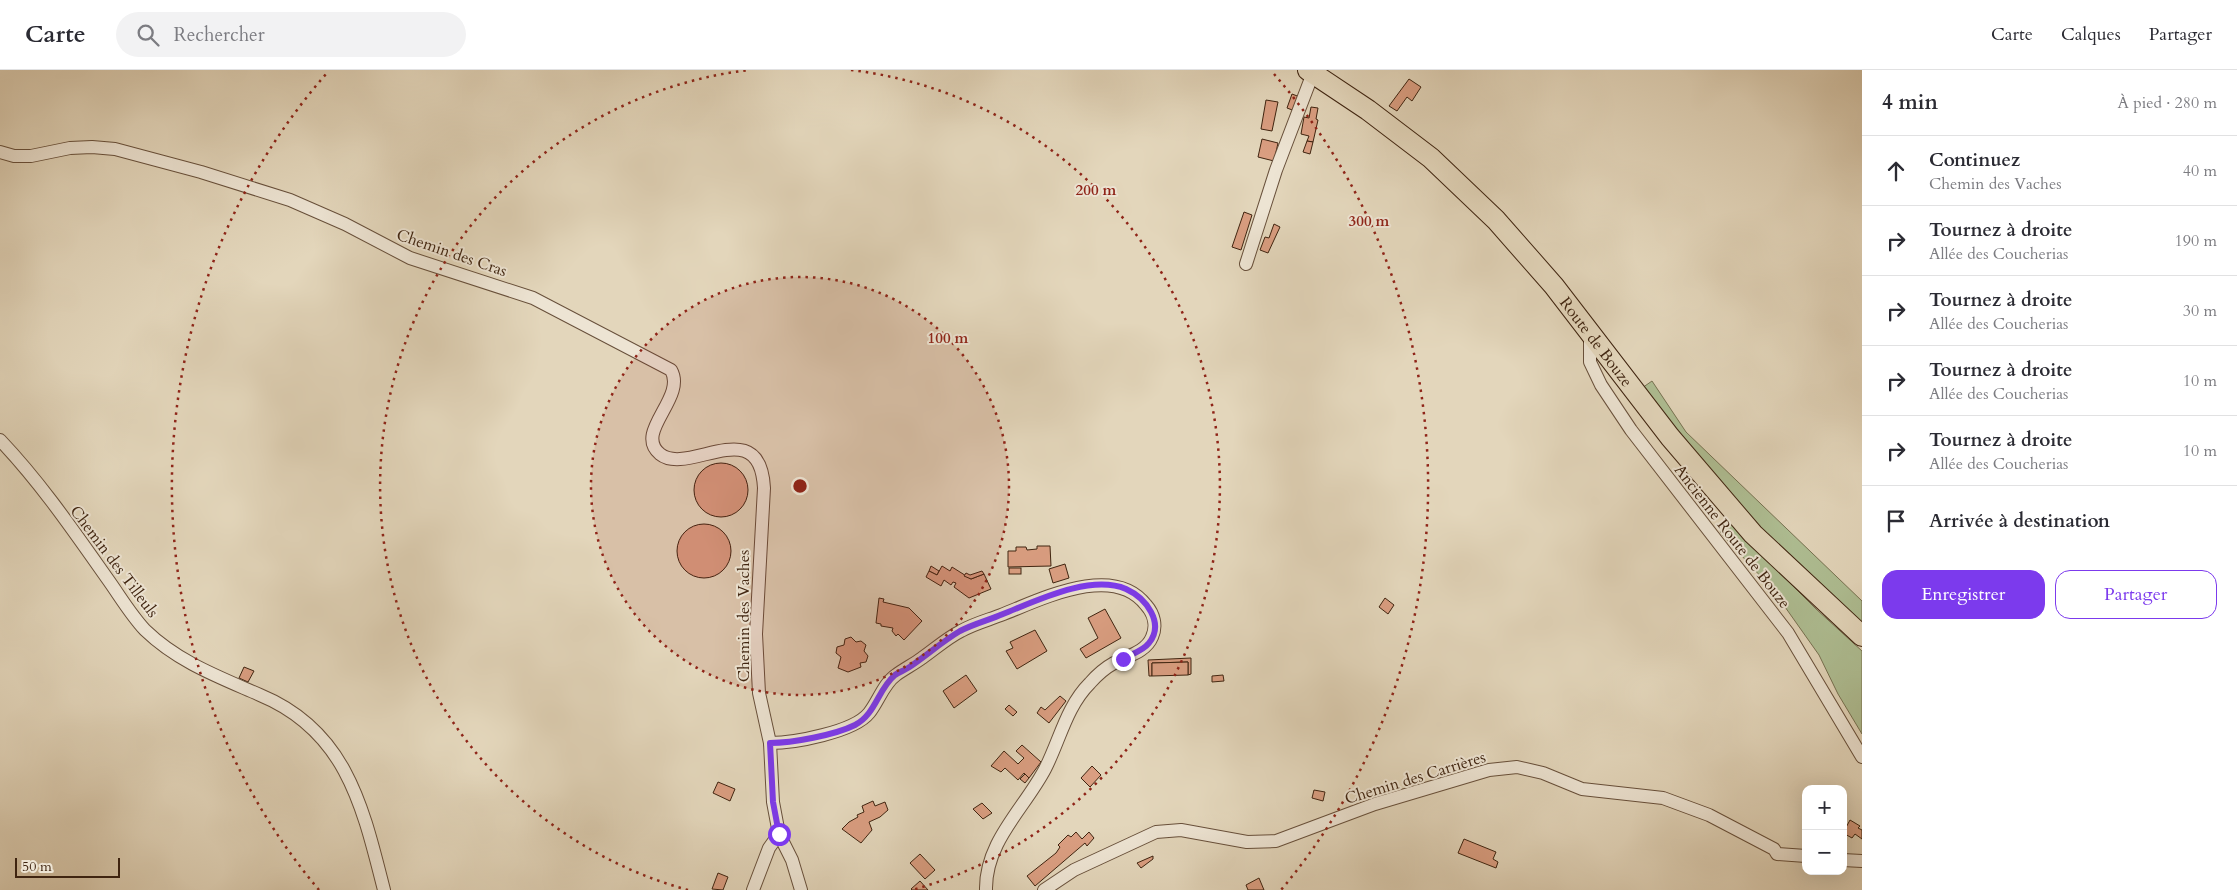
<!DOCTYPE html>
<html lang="fr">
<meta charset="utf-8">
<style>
:root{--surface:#fff;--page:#f2f2f3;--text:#2b2b33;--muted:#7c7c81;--line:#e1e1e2;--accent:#7c3aed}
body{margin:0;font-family:Cardo,serif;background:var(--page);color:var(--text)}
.controls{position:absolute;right:15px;bottom:15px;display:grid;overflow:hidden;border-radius:10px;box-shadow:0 5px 20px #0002}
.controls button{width:45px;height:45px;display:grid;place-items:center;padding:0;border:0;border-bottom:1px solid var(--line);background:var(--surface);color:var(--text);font:25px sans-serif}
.scale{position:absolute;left:15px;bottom:12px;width:105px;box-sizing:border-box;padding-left:5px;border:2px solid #3f2410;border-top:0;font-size:14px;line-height:18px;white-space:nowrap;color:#3f2410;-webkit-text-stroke:4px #ede4d3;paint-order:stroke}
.stop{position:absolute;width:15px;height:15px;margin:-11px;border:4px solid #7c3aed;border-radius:50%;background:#fff}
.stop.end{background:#7c3aed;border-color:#fff;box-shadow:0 1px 5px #0008}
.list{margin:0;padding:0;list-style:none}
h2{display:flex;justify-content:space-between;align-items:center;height:65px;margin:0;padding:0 20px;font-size:21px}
h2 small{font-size:16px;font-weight:400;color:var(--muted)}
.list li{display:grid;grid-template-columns:32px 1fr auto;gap:15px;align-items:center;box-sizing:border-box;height:70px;padding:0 20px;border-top:1px solid var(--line)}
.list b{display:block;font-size:19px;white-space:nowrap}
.list p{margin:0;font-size:16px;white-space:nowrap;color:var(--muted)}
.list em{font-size:16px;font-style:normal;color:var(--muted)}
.actions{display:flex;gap:10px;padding:15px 20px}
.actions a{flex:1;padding:11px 0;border:1px solid var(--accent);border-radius:15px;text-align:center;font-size:18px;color:var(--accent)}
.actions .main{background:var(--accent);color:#fff}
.icon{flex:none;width:28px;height:28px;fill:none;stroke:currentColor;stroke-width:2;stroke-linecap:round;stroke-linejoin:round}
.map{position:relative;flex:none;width:1862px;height:820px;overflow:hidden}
header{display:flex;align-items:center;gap:30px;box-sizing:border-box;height:70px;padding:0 25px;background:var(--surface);border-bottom:1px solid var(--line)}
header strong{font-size:24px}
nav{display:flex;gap:28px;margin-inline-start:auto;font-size:18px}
.search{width:350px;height:45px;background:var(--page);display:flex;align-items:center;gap:12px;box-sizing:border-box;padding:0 18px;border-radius:28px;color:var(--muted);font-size:19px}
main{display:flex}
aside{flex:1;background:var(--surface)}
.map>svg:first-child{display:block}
.green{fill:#afbf94;stroke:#777252}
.building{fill:#da9e81;stroke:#3f2410}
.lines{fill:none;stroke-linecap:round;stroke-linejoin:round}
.street-casing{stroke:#68503b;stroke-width:14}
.primary-casing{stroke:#3f2410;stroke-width:22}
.street{stroke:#ede4d3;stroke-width:12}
.primary{stroke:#e3d6bb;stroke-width:20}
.route{stroke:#7c3aed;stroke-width:6}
.ring{fill:none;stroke:#8f2418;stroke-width:2.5;stroke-dasharray:2.5 5}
.labels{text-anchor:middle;stroke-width:4;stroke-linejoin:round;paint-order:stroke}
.street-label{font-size:16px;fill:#3f2410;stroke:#ede4d3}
.centre{fill:#8f2418;stroke:#ede4d3;stroke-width:2.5}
.ring-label{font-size:15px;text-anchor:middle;font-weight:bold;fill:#8f2418;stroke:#ede4d3;stroke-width:4;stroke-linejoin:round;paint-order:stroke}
</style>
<header>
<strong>Carte</strong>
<div class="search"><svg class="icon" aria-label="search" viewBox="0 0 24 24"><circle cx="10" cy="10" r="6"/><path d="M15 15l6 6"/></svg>Rechercher</div>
<nav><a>Carte</a><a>Calques</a><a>Partager</a></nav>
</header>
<main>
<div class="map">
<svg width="1862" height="820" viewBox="0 0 1862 820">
<rect width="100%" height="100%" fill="#e3d6bb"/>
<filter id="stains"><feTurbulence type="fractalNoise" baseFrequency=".004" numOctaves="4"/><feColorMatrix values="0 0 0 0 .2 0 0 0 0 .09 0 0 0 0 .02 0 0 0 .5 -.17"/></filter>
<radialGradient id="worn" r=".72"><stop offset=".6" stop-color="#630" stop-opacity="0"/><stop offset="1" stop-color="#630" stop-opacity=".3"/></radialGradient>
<g class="green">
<path d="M1652,311l34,51 176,169v24l-95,-90 -38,-41 -87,-106z"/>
<path d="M1729,452l87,87 46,42v83l-24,-40 -19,-39 -46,-65 -53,-58z"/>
</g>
<g class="building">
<path d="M1409,9l12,8 -9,14 -5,-4 -10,14 -8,-5z"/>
<path d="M1292,24l8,3 -5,14 -8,-3z"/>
<path d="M1266,30l12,2 -6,29 -11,-2z"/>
<path d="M1311,37l7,1 -2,11 2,1 -5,22 -6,-1 2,-5 -8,-2 3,-17 5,1z"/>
<path d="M1262,69l16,4 -4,18 -16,-4z"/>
<path d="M1307,71l6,1 -3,12 -7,-2z"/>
<path d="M1244,142l8,3 -11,35 -9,-3z"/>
<path d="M1274,154l6,3 -12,26 -8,-3 5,-13 4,1z"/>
<circle cx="721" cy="420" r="27"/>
<circle cx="704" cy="481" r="27"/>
<path d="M1037,476h13l1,20 -43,1v-16h8v-4h10l1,3 10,-1z"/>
<path d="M1065,494l4,14 -16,5 -4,-14z"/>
<path d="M931,496l8,5 -2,4 -8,-4z"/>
<path d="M942,496l8,5 2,-4 19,12 13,-5 7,15 -22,9 -15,-11 2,-4 -3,-1 -2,3 -7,-5 -3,6 -15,-9 3,-6 8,4z"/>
<rect x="1009" y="498" width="12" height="6"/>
<path d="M982,501l2,3 -13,5 -7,-3 2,-3 4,2z"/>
<path d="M879,528l5,1 -1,3 26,6 13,13 -18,19 -6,-6 -2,2 -4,-5 1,-3 -12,-2v-2l-5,-1z"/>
<path d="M1385,528l9,7 -6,9 -9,-7z"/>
<path d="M1105,539l16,29 -35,20 -6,-9 18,-11 -10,-20z"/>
<path d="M1035,560l12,21 -30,18 -11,-18 7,-3 -3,-6z"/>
<path d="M851,567l5,5 5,-1 5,4 -2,6 4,5 -2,6 -6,1 1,4 -13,5 -10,-4 3,-11 -5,-4 1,-6 7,-2 1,-6z"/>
<path d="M1191,588v16l-3,1v-13l-36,1v13h-3l-1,-16z"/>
<path d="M1188,592v13l-36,1v-13z"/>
<path d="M244,597l10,4 -6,11 -9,-4z"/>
<path d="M966,605l11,16 -23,17 -11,-17z"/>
<path d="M1223,605l1,6 -12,1v-6z"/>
<path d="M1060,626l6,5 -17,22 -12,-10 4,-6 4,3z"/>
<path d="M1009,635l8,7 -4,4 -8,-7z"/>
<path d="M1022,675l19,17 -12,16 -5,-5 -6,7 -13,-12 -4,4 -10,-6 13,-15 14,13 6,-6 -8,-7z"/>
<path d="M1092,696l9,9 -11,12 -9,-9z"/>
<path d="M1025,704l4,4 -4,5 -5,-4z"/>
<path d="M718,712l17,7 -5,12 -17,-8z"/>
<path d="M1314,720l11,2 -2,9 -11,-3z"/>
<path d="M873,731l2,5 10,-4 3,8 -8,7 -11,5 3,8 -11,13 -19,-14 7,-7 9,-5 -1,-2 7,-3 -2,-6z"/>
<path d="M982,733l10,10 -9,6 -10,-10z"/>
<path d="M1850,750l10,6 -2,2 4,2v9l-7,-5 -3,4 -9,-5z"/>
<path d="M1076,762l6,7 7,-7 5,6 -7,8 -2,-3 -50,43 -8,-10 29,-23 4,-6 -2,-2 10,-10 3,2z"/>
<path d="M1464,769l32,13 -3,7 5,3 -2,6 -38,-15z"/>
<path d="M920,784l15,16 -10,9 -15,-16z"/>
<path d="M1153,786v3l-12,9 -4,-5z"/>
<path d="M718,803l10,4 -5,13 -11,-1z"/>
<path d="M1259,808l5,12h-16l-2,-5z"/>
<path d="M920,811l8,9h-16l-1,-1z"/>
</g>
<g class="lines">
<defs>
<g id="street">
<path d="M0,82l14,4h17l39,-8 22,-1 23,2 86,23 89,28 55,24 65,34 123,40 138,72c16,28 -38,62 -11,84 28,23 100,-43 104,34l-8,146 3,59 11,50 3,59 6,32 13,26 9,30"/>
<path d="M1246,194l30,-94 37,-97"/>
<path d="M1590,263v29l11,23 30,45 157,203 74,124"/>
<path d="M0,370c41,43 75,93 109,141 12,17 22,34 36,49 33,32 74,47 115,65 87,36 103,113 124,195"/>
<path d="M770,673c24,0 84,-11 99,-30 9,-11 15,-30 27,-38 8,-6 18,-11 26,-17 13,-9 25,-20 39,-27 12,-7 27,-11 40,-16 39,-15 112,-53 145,-10 8,9 11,21 6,32 -6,15 -25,19 -38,26 -9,5 -17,12 -24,20 -24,24 -30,57 -45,86 -21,40 -60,73 -59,121"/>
<path d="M1843,790l19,1"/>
<path d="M753,820l16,-42 10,-14"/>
<path d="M1044,820l30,-20 82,-38 25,-2 66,12 29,-1 99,-37 114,-34 28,-3 26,6 39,16 81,9 46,17 65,34 3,5 29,2"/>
</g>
<g id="primary">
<path id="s1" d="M1308,0l60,40 63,48 65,62 58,66 116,151 83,97 109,102"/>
</g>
</defs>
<use href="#street" class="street-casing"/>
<use href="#primary" class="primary-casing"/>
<use href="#street" class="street"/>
<use href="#primary" class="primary"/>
</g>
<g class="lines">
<path class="route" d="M779,764l-6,-32 -3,-59c22,0 65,-8 85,-18 21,-11 23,-36 40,-50 4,-3 11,-5 16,-9 16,-11 32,-25 49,-35 13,-7 29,-11 43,-17 33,-13 87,-40 123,-25 20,9 39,34 23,54 -6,8 -18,11 -26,16"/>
</g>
<circle cx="800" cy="416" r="209" fill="#8f2418" fill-opacity=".12"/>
<g class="ring">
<circle cx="800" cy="416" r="209"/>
<path d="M688 820A419 419 0 0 1 749 0M851 0A419 419 0 0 1 912 820"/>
<path d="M319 820A628 628 0 0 1 326 4M1274 4A628 628 0 0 1 1281 820"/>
</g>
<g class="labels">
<g class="street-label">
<text transform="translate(452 182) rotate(19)" y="6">Chemin des Cras</text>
<text dy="6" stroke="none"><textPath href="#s1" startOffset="399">Route de Bouze</textPath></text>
<text transform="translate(1733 466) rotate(52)" y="6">Ancienne Route de Bouze</text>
<text transform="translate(115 491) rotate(53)" y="6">Chemin des Tilleuls</text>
<text transform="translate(743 546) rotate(-90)" y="6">Chemin des Vaches</text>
<text transform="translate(1415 707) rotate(-17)" y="6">Chemin des Carrières</text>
</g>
</g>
<circle cx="800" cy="416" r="8" class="centre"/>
<g class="ring-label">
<text x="1096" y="125">200 m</text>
<text x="1369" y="156">300 m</text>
<text x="948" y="273">100 m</text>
</g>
<rect width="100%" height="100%" filter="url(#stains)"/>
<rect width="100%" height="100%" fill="url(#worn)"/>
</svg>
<div class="controls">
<button>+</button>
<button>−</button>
</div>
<div class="scale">50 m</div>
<div class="stop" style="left:779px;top:764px"></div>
<div class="stop end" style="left:1123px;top:589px"></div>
</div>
<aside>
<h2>4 min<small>À pied · 280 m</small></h2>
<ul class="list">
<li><svg class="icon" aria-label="ahead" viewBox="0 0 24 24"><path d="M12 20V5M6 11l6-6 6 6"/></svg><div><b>Continuez</b><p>Chemin des Vaches</p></div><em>40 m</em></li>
<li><svg class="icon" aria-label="right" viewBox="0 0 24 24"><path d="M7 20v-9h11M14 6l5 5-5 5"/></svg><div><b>Tournez à droite</b><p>Allée des Coucherias</p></div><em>190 m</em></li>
<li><svg class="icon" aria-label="right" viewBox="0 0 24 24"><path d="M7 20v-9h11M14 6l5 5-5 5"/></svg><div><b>Tournez à droite</b><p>Allée des Coucherias</p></div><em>30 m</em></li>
<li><svg class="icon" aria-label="right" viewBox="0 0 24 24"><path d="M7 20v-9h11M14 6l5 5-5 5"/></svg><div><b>Tournez à droite</b><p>Allée des Coucherias</p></div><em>10 m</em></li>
<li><svg class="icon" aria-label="right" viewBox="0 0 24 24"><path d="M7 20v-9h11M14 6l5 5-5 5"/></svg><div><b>Tournez à droite</b><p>Allée des Coucherias</p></div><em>10 m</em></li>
<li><svg class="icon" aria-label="arrive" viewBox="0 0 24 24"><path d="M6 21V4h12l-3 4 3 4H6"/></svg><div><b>Arrivée à destination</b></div></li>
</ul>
<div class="actions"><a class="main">Enregistrer</a><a>Partager</a></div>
</aside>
</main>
